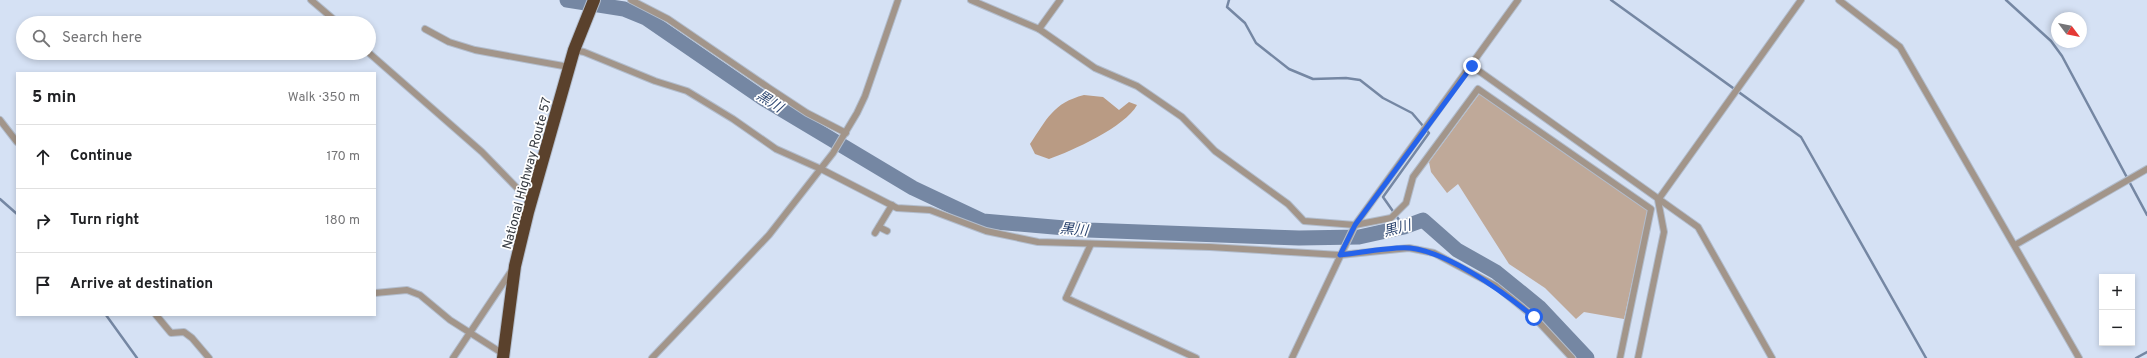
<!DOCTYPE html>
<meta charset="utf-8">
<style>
:root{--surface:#fff;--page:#f6f6f6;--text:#202124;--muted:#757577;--line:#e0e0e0}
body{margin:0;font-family:Overpass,"Noto Sans JP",sans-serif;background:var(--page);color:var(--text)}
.controls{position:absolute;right:12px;bottom:12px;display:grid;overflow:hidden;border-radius:0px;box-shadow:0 2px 6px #0003}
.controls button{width:36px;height:36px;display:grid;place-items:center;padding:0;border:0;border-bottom:1px solid var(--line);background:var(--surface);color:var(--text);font:20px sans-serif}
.compass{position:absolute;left:2051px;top:12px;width:36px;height:36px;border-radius:50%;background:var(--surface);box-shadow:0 2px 6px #0003;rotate:122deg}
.stop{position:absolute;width:12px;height:12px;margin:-9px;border:3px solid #2563eb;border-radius:50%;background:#fff}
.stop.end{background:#2563eb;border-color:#fff;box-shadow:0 1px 4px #0008}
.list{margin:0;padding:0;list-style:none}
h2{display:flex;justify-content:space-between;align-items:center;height:52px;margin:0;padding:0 16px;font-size:17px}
h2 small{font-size:13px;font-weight:400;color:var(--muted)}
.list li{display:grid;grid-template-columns:26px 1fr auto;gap:12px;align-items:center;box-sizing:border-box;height:64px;padding:0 16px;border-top:1px solid var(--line)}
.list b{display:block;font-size:15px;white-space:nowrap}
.list em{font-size:13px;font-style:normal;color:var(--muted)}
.icon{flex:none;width:22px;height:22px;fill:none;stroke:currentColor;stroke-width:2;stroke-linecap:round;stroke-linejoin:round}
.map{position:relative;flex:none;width:2147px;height:358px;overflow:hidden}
.search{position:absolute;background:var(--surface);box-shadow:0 2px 6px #0003;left:16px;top:16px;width:360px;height:44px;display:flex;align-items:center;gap:10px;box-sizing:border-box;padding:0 14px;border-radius:22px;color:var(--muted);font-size:15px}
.panel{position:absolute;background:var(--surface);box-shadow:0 2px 6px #0003;left:16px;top:72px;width:360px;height:244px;border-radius:0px}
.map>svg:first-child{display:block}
.green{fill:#bfa999}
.forest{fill:#b99b84}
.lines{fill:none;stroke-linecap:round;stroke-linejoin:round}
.stream{stroke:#7587a3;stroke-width:2.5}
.river{stroke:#7587a3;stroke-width:15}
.street-casing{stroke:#b2bdcd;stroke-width:8}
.highway-casing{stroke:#b2bdcd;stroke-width:14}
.street{stroke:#a2958a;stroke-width:6}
.highway{stroke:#5a412c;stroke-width:12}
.route{stroke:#2563eb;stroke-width:5}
.labels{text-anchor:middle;stroke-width:3.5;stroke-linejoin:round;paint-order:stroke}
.street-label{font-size:13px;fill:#383d44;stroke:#fff}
.water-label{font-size:14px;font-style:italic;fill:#2e4771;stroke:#fff}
</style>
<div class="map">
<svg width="2147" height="358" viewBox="0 0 2147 358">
<rect width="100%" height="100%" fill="#d5e1f4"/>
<path class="green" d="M1480,93l168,117 -24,109 -40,-7 -8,7 -31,-31 -36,-24 -51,-80 -11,9 -16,-21 -2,-10z"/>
<path class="forest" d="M1084,95l19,2 16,13 10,-8 8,3c-12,22 -65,46 -88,54l-14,-5 -5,-10c17,-25 23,-41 54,-49z"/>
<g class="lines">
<g class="stream">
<path d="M1229,0l-2,7 18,16 11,20 33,26 24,10 33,-1 14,2 23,18 29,15 17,20 -46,64 21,30"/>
<path d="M1611,0l190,137 125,221"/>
<path d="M2006,0l45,41 11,15 85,159"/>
<path d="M0,199l17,15"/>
<path d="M106,315l31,43"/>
<path d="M2136,358l11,-6"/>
</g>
<path class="river" d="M567,0l57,9 22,9 118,81 149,89 70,33 105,9 211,8 60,-1 45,-10 19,-7 34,30 39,22 43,35 48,51"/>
<defs>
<g id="street">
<path d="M311,0l27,23"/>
<path d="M631,0l37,19 101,69 38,25 39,20"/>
<path d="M971,0l68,29 56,39 42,18 45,31 33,34 73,53 16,17 51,4 36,-7 15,-15 7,-26 65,-88 173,120 -31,149"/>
<path d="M1839,0l61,47 179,311"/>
<path d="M425,29l24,13 26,8 94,17"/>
<path d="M1039,29l21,-29"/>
<path d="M574,50l10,2 71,29 32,10 46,28 43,30 45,20 76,39 33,2 56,21 52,11 172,5 130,8 69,-7 25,5 62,33 38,31 38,41"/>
<path d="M369,53l113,99 37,38 13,10"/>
<path d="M1472,66l226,161 74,131"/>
<path d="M0,120l17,22"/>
<path d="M879,227l8,4"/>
<path d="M875,233l17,-28"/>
<path d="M1091,244l-25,54 130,60"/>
<path d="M2015,245l132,-76"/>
<path d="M375,293l32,-3 13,5 30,25 55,35"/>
<path d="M156,315l15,18 13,-1 8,6 17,20"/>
<path d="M453,358l59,-88"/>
<path d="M652,358l117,-123 64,-82 24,-40 8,-17 33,-96"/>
<path d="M1292,358l63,-133 163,-225"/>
<path d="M1638,358l26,-126 -6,-32 143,-200"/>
</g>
<path id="highway" d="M503,358l12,-92 13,-54 46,-162 20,-50"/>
</defs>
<use href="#street" class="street-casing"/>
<use href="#highway" class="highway-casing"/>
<use href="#street" class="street"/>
<use href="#highway" class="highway"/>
</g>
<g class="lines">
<path class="route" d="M1472,66l-117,159 -15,30c19,-2 54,-9 70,-7 41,5 93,44 124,69"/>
</g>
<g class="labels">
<g class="street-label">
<text transform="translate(526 173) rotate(-75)" y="5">National Highway Route 57</text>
</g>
<g class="water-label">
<text transform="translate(770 101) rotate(32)" y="5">黒川</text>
<text transform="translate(1397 228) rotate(-15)" y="5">黒川</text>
<text transform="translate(1074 229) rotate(5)" y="5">黒川</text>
</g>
</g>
</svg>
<div class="controls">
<button>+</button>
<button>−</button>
</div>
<svg class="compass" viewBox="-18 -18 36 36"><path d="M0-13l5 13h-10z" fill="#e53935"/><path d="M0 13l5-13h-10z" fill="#757577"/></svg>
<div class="stop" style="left:1534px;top:317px"></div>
<div class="stop end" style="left:1472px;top:66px"></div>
<div class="search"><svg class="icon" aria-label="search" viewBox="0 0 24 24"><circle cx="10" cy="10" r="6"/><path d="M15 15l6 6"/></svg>Search here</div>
<section class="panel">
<h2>5 min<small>Walk · 350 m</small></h2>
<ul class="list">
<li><svg class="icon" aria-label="ahead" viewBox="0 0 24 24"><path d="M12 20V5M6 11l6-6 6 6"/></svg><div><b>Continue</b></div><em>170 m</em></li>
<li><svg class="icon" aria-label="right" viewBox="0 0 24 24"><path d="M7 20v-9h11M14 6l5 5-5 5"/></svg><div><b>Turn right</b></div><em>180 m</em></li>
<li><svg class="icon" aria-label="arrive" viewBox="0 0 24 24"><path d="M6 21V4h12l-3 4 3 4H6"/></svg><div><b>Arrive at destination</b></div></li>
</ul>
</section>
</div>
